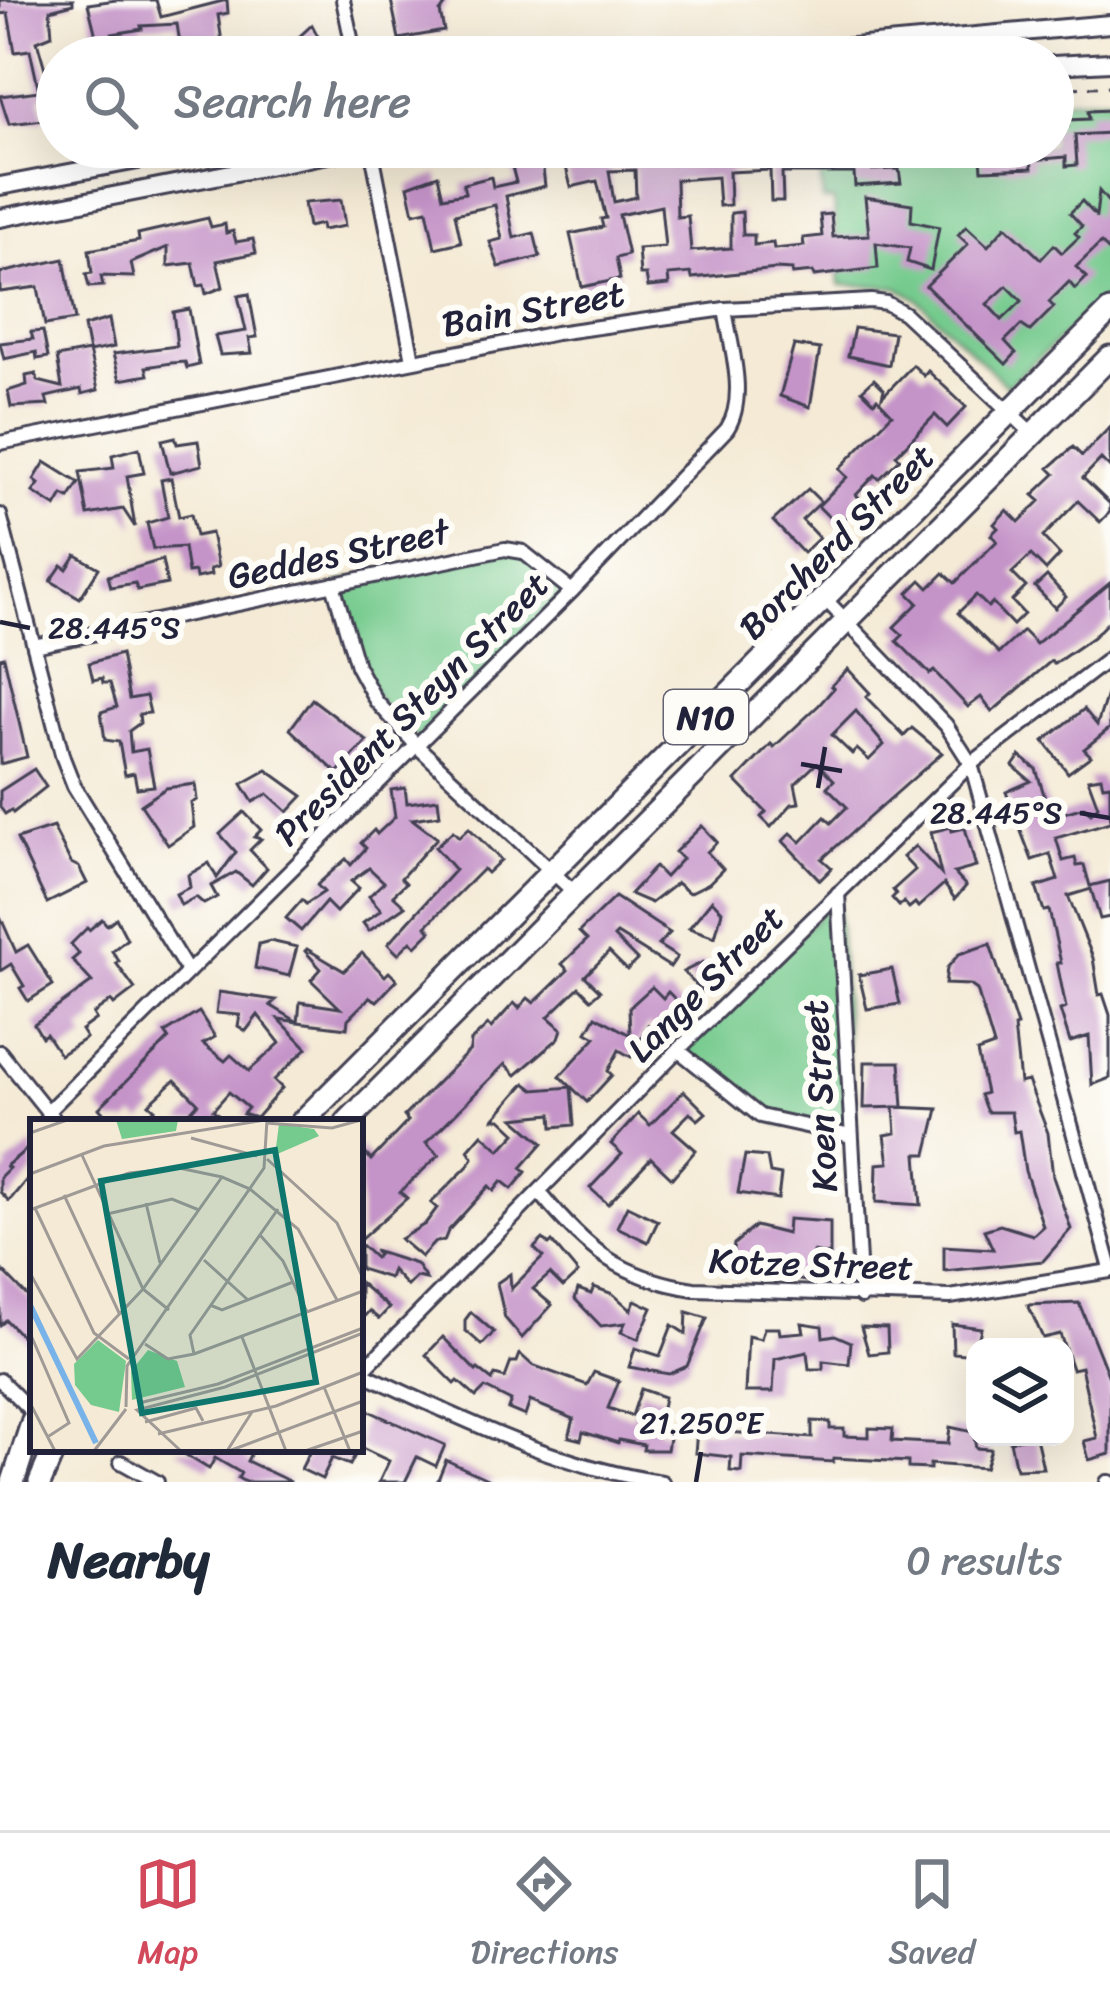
<!DOCTYPE html>
<meta charset="utf-8">
<style>
:root{--surface:#fff;--page:#f2f2f3;--text:#1f2937;--muted:#747a83;--line:#e0e1e3;--accent:#d1495b}
body{margin:0;font-family:Sriracha,sans-serif;background:var(--page);color:var(--text)}
.controls{position:absolute;right:36px;bottom:36px;display:grid;overflow:hidden;border-radius:24px;box-shadow:0 12px 48px #0002}
.controls button{width:108px;height:108px;display:grid;place-items:center;padding:0;border:0;border-bottom:3px solid var(--line);background:var(--surface);color:var(--text);font:60px sans-serif}
.list{margin:0;padding:0;list-style:none}
h2{display:flex;justify-content:space-between;align-items:center;height:156px;margin:0;padding:0 48px;font-size:51px}
h2 small{font-size:39px;font-weight:400;color:var(--muted)}
.icon{flex:none;width:66px;height:66px;fill:none;stroke:currentColor;stroke-width:2;stroke-linecap:round;stroke-linejoin:round}
.map{position:relative;flex:none;width:1110px;height:1482px;overflow:hidden}
.search{position:absolute;background:var(--surface);box-shadow:0 12px 48px #0002;left:36px;right:36px;top:36px;height:132px;display:flex;align-items:center;gap:30px;box-sizing:border-box;padding:0 42px;border-radius:66px;color:var(--muted);font-size:45px}
.sheet{height:348px;background:var(--surface)}
nav{display:flex;justify-content:space-around;align-items:center;box-sizing:border-box;height:168px;border-top:3px solid var(--line);background:var(--surface);font-size:33px;color:var(--muted)}
nav a{display:grid;justify-items:center;gap:6px}
nav .on{color:var(--accent)}
.map>svg:first-child{display:block}
.green{fill:#75ca8d;stroke:#4c7664;stroke-width:3}
.building{fill:#c493c8;fill-rule:evenodd}
.lines{fill:none;stroke-linecap:round;stroke-linejoin:round}
.street-casing{stroke:#424052;stroke-width:18}
.secondary-casing{stroke:#424052;stroke-width:22}
.highway-casing{stroke:#424052;stroke-width:27}
.path{stroke:#424052;stroke-width:3;stroke-dasharray:9 9;stroke-linecap:butt}
.street{stroke:#fff;stroke-width:12}
.secondary{stroke:#fff;stroke-width:16}
.highway{stroke:#fff;stroke-width:21}
.ticks{fill:none;stroke:#22223b;stroke-width:4.5}
.labels{text-anchor:middle;stroke-width:12;stroke-linejoin:round;paint-order:stroke}
.shield{fill:#fdfcf7;stroke:#646373;stroke-width:3}
.shield-label{font-size:33px;font-weight:bold;fill:#22223b}
.street-label{font-size:36px;fill:#22223b;stroke:#fdfcf7}
.inset-river{fill:none;stroke:#77b2e9;stroke-width:6}
.inset-road{fill:none;stroke:#a09a97;stroke-width:3}
.view{fill:#0f766e;fill-opacity:0.15;stroke:#0f766e;stroke-width:6}
.inset-edge{fill:none;stroke:#22223b;stroke-width:6}
.ticks-label{font-size:30px;text-anchor:middle;fill:#22223b;stroke:#fdfcf7;stroke-width:12;stroke-linejoin:round;paint-order:stroke}
</style>
<div class="map">
<svg width="1110" height="1482" viewBox="0 0 1110 1482">
<rect width="100%" height="100%" fill="#fdfcf7"/>
<filter id="ink" filterUnits="userSpaceOnUse"><feTurbulence type="fractalNoise" baseFrequency=".00833" numOctaves="2"/><feDisplacementMap in="SourceGraphic" scale="24" xChannelSelector="R" yChannelSelector="G"/><feConvolveMatrix kernelMatrix="1 2 1 2 8 2 1 2 1" color-interpolation-filters="sRGB"/></filter>
<filter id="wash" filterUnits="userSpaceOnUse"><feTurbulence type="fractalNoise" baseFrequency=".004" numOctaves="4" result="noise"/><feDisplacementMap in="SourceGraphic" scale="48" xChannelSelector="R" yChannelSelector="G"/><feGaussianBlur stdDeviation="2.7" result="paint"/><feColorMatrix in="noise" values="0 0 0 0 0 0 0 0 0 0 0 0 0 0 0 0 0 1.4 0 .05"/><feComposite in="paint" operator="in"/></filter>
<g filter="url(#wash)">
<rect width="100%" height="100%" fill="#f4ead5"/>
<g class="green">
<path d="M1110,97v197l-103,92 -91,-88 -19,-11 -57,-2 -6,-85h-11l-5,-53h235v-47z"/>
<path d="M519,548l48,45 -148,147 -40,-39 -16,-28 -24,-91z"/>
<path d="M837,897l15,225 -73,3 -94,-74z"/>
</g>
<g id="blocks">
<g class="building">
<path d="M0,0h73v4l-23,6 2,25 -15,6 15,52 -12,4 4,23 -35,4 -9,-28 39,-5 -9,-41 -15,2 -7,-39 -8,1z"/>
<path d="M116,0h40l5,17 66,-17 1,13 -10,2 5,34 -23,5v3h-18l-5,-33 -36,2 1,3 -30,5 4,23h-33l1,-20 12,-1 -8,-32z"/>
<path d="M391,0h58l-9,12 4,19 -45,8z"/>
<path d="M312,25l13,25 -7,7h-41z"/>
<path d="M1110,110v23l-35,2 2,30 -11,1v-9l-35,3 1,8 -50,2 -2,-23h73v-20l15,-1v-6l21,-1 -1,-8z"/>
<path d="M614,147h35l1,6 24,-2v-4h196l2,23 27,-1 2,14 -46,3 -1,-13h-72l1,28h-12l-1,-31 -41,2 1,33 -11,1 -2,-29 -41,3 1,37 11,-1 3,35 40,-3v-35l11,-1 1,23h11v10l19,-2 1,6 30,-3 -1,-8 19,-2 -2,-21 11,-1 2,23 36,-2 -4,-38 47,7 -1,17 28,6 -8,43 -24,-8 3,-14 -34,-5 2,25 -64,8 -1,-4 -21,2v-4l-16,-1 -84,9 -1,-5 -23,2 1,10 -21,2 -2,-12h-6l-2,-26 27,-2 -4,-41 -42,9 9,40 -12,3 4,21 -38,8 -12,-53 33,-7 -2,-8 5,-1 -9,-37 -26,6 -6,-24 29,-10 1,5 19,-4zM635,170l1,27 -22,5 -5,-31z"/>
<path d="M896,147h71v10l-35,1 1,5 -35,2z"/>
<path d="M542,160l3,26 -39,10 8,42 20,-5 6,24 -41,10 -9,-25 12,-3 -7,-34 -40,9 6,28 -26,6 -8,-38 -13,3 -6,-27 30,-11 5,22 22,-4 -2,-9 28,-7 2,10 23,-5 -4,-15z"/>
<path d="M1099,191l11,13v48l-9,-9 -25,24 11,10 -12,12 -6,-7 -20,20 5,5 -24,24 -9,-6 -16,16 11,12 -10,11 -80,-78 42,-42 -10,-9 8,-9 22,20 18,-20 35,33 13,-14 8,8 17,-16 -4,-4 7,-7 -12,-13 12,-12 14,15zM1007,286l15,15 -20,19 -15,-16z"/>
<path d="M341,200l4,26 -23,4 -1,-6 -13,3 -4,-24z"/>
<path d="M208,218l3,9 14,-3 1,9 7,-2 3,11 17,-3 3,14 -39,8 6,26 -17,7 -2,-9 -6,1 -5,-23 -25,3v-19l-37,16 3,14 -33,-1 2,10 -14,1 -3,-13 6,-1 -3,-23 50,-9 -1,-7z"/>
<path d="M64,259l11,61 -30,5 -7,-38 -38,5v-19z"/>
<path d="M249,294l8,43 -8,1 3,15 -32,2 -5,-19 31,-5 -8,-35z"/>
<path d="M189,309l10,56 -12,3 -2,-6 -14,1 -25,4 2,8 -28,5 -7,-26 64,-8 -4,-34z"/>
<path d="M109,319l5,28 -25,5 -5,-26z"/>
<path d="M854,328l40,5 -5,32 -41,-9z"/>
<path d="M43,331l5,26 -11,2 -1,-7 -32,7 -4,-16 33,-4 -2,-7z"/>
<path d="M794,345l26,4 -10,58 -30,-11z"/>
<path d="M89,351l9,39 -16,4 -1,-5 -35,8 2,8 -37,2 -3,-16 19,-6 -1,-9 10,-2 2,7 24,6 -5,-30z"/>
<path d="M913,365l11,11 4,-5 38,36 -19,20 -12,-12 -39,40 4,4 -21,20 -4,-4 -19,20 6,5 -24,26 -20,-20 29,-29 -8,-8 53,-55 -15,-16 -3,4 -12,-12 12,-11 10,10 -2,8z"/>
<path d="M1110,427v41l-9,-9 -18,19 27,26v8l-10,10 -22,-21 -35,36 17,18 -14,15 -15,-15 -19,18 14,14 -14,14 12,13 -11,11 -21,-22 -4,4 -12,-12 -18,18 41,40 24,-22 13,13 74,-61v37l-17,17 -39,27 -3,-3 -59,51 -11,-15 -13,10 -34,-36 -4,3 -33,-33 6,-6 -9,-8 24,-24 -10,-10 13,-13 8,8 15,-15 11,10 42,-42 -6,-6 7,-7 -4,-4 13,-14 12,12 21,-21 -7,-6 22,-21 -6,-6 24,-21 9,9z"/>
<path d="M175,437l2,7 21,-3 4,24 -32,8 -8,-33z"/>
<path d="M139,448l5,25 -17,3 8,51 -12,-18 -35,6 -8,-43 34,-4 -2,-13z"/>
<path d="M45,462l34,21 -10,15 -6,-3 -7,12 -23,-15 6,-8 -5,-4z"/>
<path d="M171,478l8,39 12,-3 5,22 15,-3 7,34 -8,2 1,6 -15,3 -1,-6 -7,1 -4,-26 -31,2 -6,-26 21,-6 -7,-37z"/>
<path d="M808,489l13,13 -19,18 17,18 -16,15 -30,-32z"/>
<path d="M76,555l23,13 -19,30 -29,-17 11,-16 5,4z"/>
<path d="M162,560l5,24 -30,6 -2,-7 -24,4 -3,-11z"/>
<path d="M1047,576l19,21 -11,11 -20,-21z"/>
<path d="M121,654l8,45 17,-3 4,17 -11,1 1,9 -11,8 2,21 16,-3 7,37 -17,2 -3,-15 -9,2 -6,-33 -14,-2 -4,-28 16,-5 -7,-24h-7l-1,-5 -9,2 -4,-17z"/>
<path d="M4,657l23,100 -27,7v-106z"/>
<path d="M848,669l22,24 -4,4 38,39 8,-8 30,25 -120,106 10,9 -12,12 -37,-39 8,-8 10,9 24,-25 6,6 16,-16 -20,-20 7,-7 -17,-17 -22,21 4,19 -7,1 -21,23 -10,-10 5,-5 -30,-31 35,-37 3,3 45,-42 15,-17 -3,-2zM856,711l28,34 -15,15 -12,-11 -5,5 -20,-19z"/>
<path d="M1108,691l2,37 -26,21 7,7 -23,17 -24,-32 40,-32 13,16z"/>
<path d="M312,699l55,42 -30,32 -47,-44z"/>
<path d="M1020,756l16,13 15,48 33,-10 7,6 7,-7 -10,-27 13,-2 2,8 7,-1v38l-54,16 7,23 12,-3 2,8 7,-1 6,21 20,-5v36l-10,2 -9,-30 -23,7 25,62 6,37 4,-1 7,21v63l-18,7 -3,-49 -19,6 -10,-32 6,-2 -9,-45h4l-12,-53 -5,1 -8,-24 22,-7 -8,-26 -18,6 -26,-68 25,-11 -18,-15z"/>
<path d="M34,769l12,18 -33,26 -2,-3 -6,4 -5,-7v-16z"/>
<path d="M267,770l36,26 -15,16 -20,-18 -15,8 -11,-18z"/>
<path d="M195,784l2,16 -6,3 3,24 -26,18 -27,-40 25,-17z"/>
<path d="M405,788l2,15 31,-4 2,16 -28,4 25,19 -36,40 5,5 -13,12 12,11 -36,25 -6,-8 18,-13 -12,-14 15,-14 -15,-14 -18,13 8,7 -23,24 -10,-10 -25,29 -15,-13 16,-18 4,4 18,-12 -7,-7 29,-26 5,6 15,-17 -5,-5 13,-13 3,4 18,-17 -4,-27z"/>
<path d="M244,812l17,18 -7,7 7,2 -11,11 17,18 -15,17 -16,-13 -25,14 6,11 -13,7 -8,-7 -15,8 -5,-11 14,-7 -2,-12 21,-12 8,15 19,-26 -16,-18z"/>
<path d="M702,826l15,16 -10,10 16,17 -14,14 -20,10 -12,-10 -26,20 -21,-9 25,-27 10,10 17,-18 -7,-7z"/>
<path d="M53,827l18,36 8,4 8,16 -40,20 -30,-64z"/>
<path d="M951,827l1,4 13,-3 11,39 -22,6 12,13 -11,13 -11,-15 -26,23 -3,-4 -6,5 -5,-6 -5,4 -7,-8 4,-4 -3,-4 22,-20 -12,-13 12,-11 26,28 -10,-42z"/>
<path d="M469,828l32,32 -14,13 -4,-4 -57,57 5,5 -15,15 -5,-5 -13,13 -10,-10 67,-74 -20,-23 18,-16 6,6z"/>
<path d="M615,897l55,36 -12,12 19,12 -7,10 -53,-33 -3,3 23,23 -10,10 -18,-18 -24,24 15,15 -9,8 -12,-12 -31,30 14,12 -3,9 -43,37 -11,-11 -79,79 13,12 -39,37 7,6 -47,42v-93l11,13 37,-39 -4,-5 66,-66 1,-9 17,-16 3,3 23,-25 5,5 9,-10 6,5 34,-33 -6,-6 25,-24 -8,-8z"/>
<path d="M712,900l10,11 -7,26 -26,-9z"/>
<path d="M0,916l16,36 12,-7 25,40 -25,16 -8,-13 4,-2 -13,-22 -11,7z"/>
<path d="M116,918l11,21 -15,12 7,10 -3,2 19,26 -21,16 -3,-4 -18,13 3,5 -15,11 5,8 -26,17 -14,-21 -4,3 -8,-13 58,-42 -20,-22 7,-6 -8,-10 16,-16 2,2 13,-11 5,6z"/>
<path d="M270,941l27,6 -8,29 -34,-8 4,-24z"/>
<path d="M990,944l27,82 -3,1 6,56 8,-2 20,52 5,44 18,52 -28,32 -99,10v-25l49,3 -9,-19 16,-5 33,10 10,-9 -18,-55 -6,-40 -5,1 -3,-20h-24l-7,-17 6,-2 -9,-41 17,-6 -17,-56 -7,-5 -25,-1 2,-16 12,-14z"/>
<path d="M307,949l37,22 18,-18 23,23 4,-4 8,8 -20,21 -7,-4 -22,22 -1,9 -49,-6 2,-20 40,6 -29,-28 10,-11 -16,-18z"/>
<path d="M703,962l16,16 -15,15 -21,-21z"/>
<path d="M892,969l8,35 -33,5 -8,-34z"/>
<path d="M652,987l11,11 5,-6 24,24 -10,9 -5,-6 -17,18 -12,-12 -17,32 -12,-7 -11,21 4,4 -25,27 -27,-26 36,-39 -9,-5 9,-16 34,19 -1,-27z"/>
<path d="M219,992l57,8 -6,5 28,17 -19,-3 28,29 -33,32 8,8 -26,30 -13,-4 5,-6 -19,-16 -16,18 14,12h-46l17,-19 -23,-23 -26,24 6,5 -13,13 -7,-6 -7,6h-17l-12,-14 70,-69 -4,-6 34,-21 16,25 -12,7 22,17 6,-6 18,16 31,-28 -22,-28 -12,16 -8,-5 2,-11 -24,-2z"/>
<path d="M865,1062h35l3,45 -39,1z"/>
<path d="M525,1083l9,7 37,-3 3,38 -21,2 -1,-13 -38,4 29,25 -22,25 5,4 -14,17 -10,-8 -8,10 -5,-5 -41,45 -4,10 -9,1 -14,15 -21,-18 25,-15 12,-16 -6,-5 37,-37 5,-8 -5,-8 14,-16 18,16 16,-17 -15,-14h-7z"/>
<path d="M684,1091l22,22 -8,7 -8,-7 -17,17 23,20 -24,28 -21,-20 -43,46 -18,-16 32,-34 -11,-10 27,-30 12,11z"/>
<path d="M894,1107l44,2 -11,45h-10l4,51 -45,-3 1,-38 12,-1 -4,-28 11,-2z"/>
<path d="M33,1144v28l-24,29 -9,-9v-15l9,-9 -3,-2z"/>
<path d="M745,1155l22,2 3,16 11,2 -3,24 -40,-6z"/>
<path d="M627,1206l31,15 -10,21 -31,-15z"/>
<path d="M788,1219l42,3v33l-17,-3 -6,29 -77,-11 4,-26 21,-18 32,8z"/>
<path d="M543,1239l6,6 3,-3 26,31 -15,14 -13,-13 -17,15 19,16 -30,33 -17,-20 -8,-35 13,-9 1,15 32,-32 -9,-9z"/>
<path d="M360,1244l15,14 3,-3 -4,-4 42,13 10,15 -10,-2 -9,9 -15,-16 -3,8 -29,-9z"/>
<path d="M0,1268l33,34v46l-27,-28 -6,5z"/>
<path d="M360,1283l29,25 -10,11 -10,-8 -9,10z"/>
<path d="M594,1287l19,7 18,16 4,-10 17,8 -14,31 -17,-7 4,-9 -24,3 -26,-27 3,-10 13,5z"/>
<path d="M1079,1303l31,77v74l-21,6 -5,-19 13,-3 -16,-71 -9,2 -12,-35 -17,4 -15,-33z"/>
<path d="M471,1312l23,20 -12,13 -17,-15v-10z"/>
<path d="M687,1312l20,6 -20,48 -18,8 -40,-7 6,-19 25,8 12,-31 14,9z"/>
<path d="M802,1323l20,3 1,11 12,-2 16,7 -2,22 -26,-3v8h-14l-2,-17 -32,7 -2,33h-28l3,-56 13,3 3,-11h15l1,6 24,-2z"/>
<path d="M952,1324l29,4 -6,27 -22,-2z"/>
<path d="M861,1327l26,1 1,24 -19,2z"/>
<path d="M443,1337l33,34 2,-2 14,11 3,-5 10,3 6,-16h6l3,-8 12,11 55,20 7,-13 25,9 -11,27 24,8 9,-27 23,8 -6,33 12,2 -3,18h-24l1,-5 -25,-5 -1,3 -35,-11 -2,8 -12,-3 5,-18 -44,-18 -5,15 -17,-7 3,-8 -26,-13 -9,9 -18,-16 -3,3 -29,-29z"/>
<path d="M369,1411l76,34 -9,21 -19,-9 -12,25h-26l10,-21 -29,-14v-18z"/>
<path d="M812,1421l18,1v7h14v7l25,1v-9l24,1 -1,12 56,3 2,-17 23,5 3,16 15,1 -6,19 -55,-4v5l-22,-1v-6l-74,-4 -1,4 -91,-6 -1,16 -11,-1 1,-14 -36,-4 2,-23 115,8z"/>
<path d="M1025,1437h11l7,31 -27,1 -6,-28z"/>
<path d="M176,1449h77l-6,12 44,21h-46l-7,-4 3,-5 -26,-15 -6,11z"/>
<path d="M311,1449h47l-8,16 -18,-7 -10,21 -21,-10z"/>
<path d="M446,1460l48,22h-57z"/>
</g>
</g>
</g>
<g filter="url(#ink)">
<use href="#blocks" fill-opacity="0" stroke="#424052" stroke-width="3"/>
<g class="lines">
<defs>
<g id="street">
<path d="M343,0l12,57"/>
<path d="M371,147l42,213"/>
<path d="M0,443l556,-110 169,-24 146,-8 15,2 18,10 130,122"/>
<path d="M0,515l63,243 11,28 114,186"/>
<path d="M333,584l24,82 19,35 40,44 160,149"/>
<path d="M825,599l121,126 25,39 139,501"/>
<path d="M34,646l471,-97 18,3 49,39"/>
<path d="M838,893l23,404"/>
<path d="M678,1050l82,66 91,20"/>
<path d="M0,1052l56,70"/>
<path d="M47,1112l525,-521 155,-162c21,-32 3,-85 -2,-120"/>
<path d="M541,1194c45,55 80,84 153,95l256,8 160,-26"/>
<path d="M360,1372c96,44 196,95 302,110"/>
<path d="M361,1372l317,-322 293,-286 139,-106"/>
<path d="M0,1380l33,33"/>
<path d="M121,1462l36,20"/>
<path d="M1107,1482h3"/>
</g>
<g id="secondary">
<path d="M742,57l368,-33"/>
<path d="M1053,65l57,-3"/>
<path d="M0,186l207,-39"/>
<path d="M0,218l364,-71"/>
</g>
<g id="highway">
<path d="M302,1122l808,-811"/>
<path d="M347,1122l763,-765"/>
<path d="M13,1482l20,-62"/>
<path d="M40,1482l14,-33"/>
</g>
</defs>
<use href="#street" class="street-casing"/>
<use href="#secondary" class="secondary-casing"/>
<use href="#highway" class="highway-casing"/>
<g class="path">
<path d="M1053,89l57,-3"/>
<path d="M388,153l27,-6"/>
</g>
<use href="#street" class="street"/>
<use href="#secondary" class="secondary"/>
<use href="#highway" class="highway"/>
</g>
</g>
<path class="ticks" d="M0,622l30,6M801,764l41,7M818,788l7,-41M1080,813l30,5M696,1482l5,-30"/>
<g class="labels">
<rect class="shield" x="664" y="690" width="84" height="54" rx="9"/>
<g class="shield-label">
<text x="706" y="729">N10</text>
</g>
<g class="street-label">
<text transform="translate(533 308) rotate(-10)" y="13">Bain Street</text>
<text transform="translate(836 541) rotate(-45)" y="13">Borcherd Street</text>
<text transform="translate(338 553) rotate(-12)" y="13">Geddes Street</text>
<text transform="translate(411 708) rotate(-45)" y="13">President Steyn Street</text>
<text transform="translate(705 983) rotate(-45)" y="13">Lange Street</text>
<text transform="translate(819 1096) rotate(-93)" y="13">Koen Street</text>
<text transform="translate(811 1263) rotate(2)" y="13">Kotze Street</text>
</g>
</g>
<g transform="translate(30 1119)">
<rect width="333" height="333" fill="#f4ead5"/>
<path d="M86,1h62l-2,11 -54,8zM249,5l35,5 5,7 -44,19zM68,221l28,21 -7,51 -28,-7 -16,-20 -1,-21zM118,231l29,11 8,26 -53,13 -1,-29z" fill="#75ca8d"/>
<path class="inset-river" d="M0,186l66,138"/>
<path class="inset-road" d="M236,4l66,5 29,-8M0,14l37,-13M161,19l66,18M51,34l62,136 26,21M237,40l70,64 26,55M0,55l74,-28 161,-26M34,76l56,120M116,84l14,60M5,89l59,125 35,26M0,91l99,-37 50,-5 43,9 28,12 48,40 39,71M77,95l65,-15 27,11M230,116l23,26 24,51M174,141l44,40M0,154l47,86 66,-70 79,-112M180,186l12,5 71,-28M0,214l39,90 -20,13M212,218l44,114M115,225l23,15 26,-5 169,-63M164,235l-4,-19 88,-126M294,268l26,64M0,284l25,48M109,284l79,-19 145,-56M96,288l1,-41 137,-198 3,-48M115,303l51,-14 7,13M128,315l118,-28 87,-34M64,332l32,-42M151,332l-44,-41 88,-23 138,-54M197,332l25,-39M199,332l134,-50M275,332l58,-20"/>
<path class="view" d="M245,31l41,232 -174,31 -41,-232z"/>
<rect width="333" height="333" class="inset-edge"/>
</g>
<g class="ticks-label">
<text x="114" y="638">28.445°S</text>
<text x="996" y="823">28.445°S</text>
<text x="701" y="1433">21.250°E</text>
</g>
</svg>
<div class="controls">
<button><svg class="icon" aria-label="layers" viewBox="0 0 24 24"><path d="M12 4l9 5-9 5-9-5zM3 14l9 5 9-5"/></svg></button>
</div>
<div class="search"><svg class="icon" aria-label="search" viewBox="0 0 24 24"><circle cx="10" cy="10" r="6"/><path d="M15 15l6 6"/></svg>Search here</div>
</div>
<section class="sheet">
<h2>Nearby<small>0 results</small></h2>
<ul class="list">
</ul>
</section>
<nav>
<a class="on"><svg class="icon" aria-label="map" viewBox="0 0 24 24"><path d="M3 6l6-2 6 2 6-2v14l-6 2-6-2-6 2zM9 4v14M15 6v14"/></svg>Map</a>
<a><svg class="icon" aria-label="directions" viewBox="0 0 24 24"><path d="M12 3l9 9-9 9-9-9zM9 14v-3h6M13 9l2 2-2 2"/></svg>Directions</a>
<a><svg class="icon" aria-label="saved" viewBox="0 0 24 24"><path d="M7 4h10v16l-5-4-5 4z"/></svg>Saved</a>
</nav>
